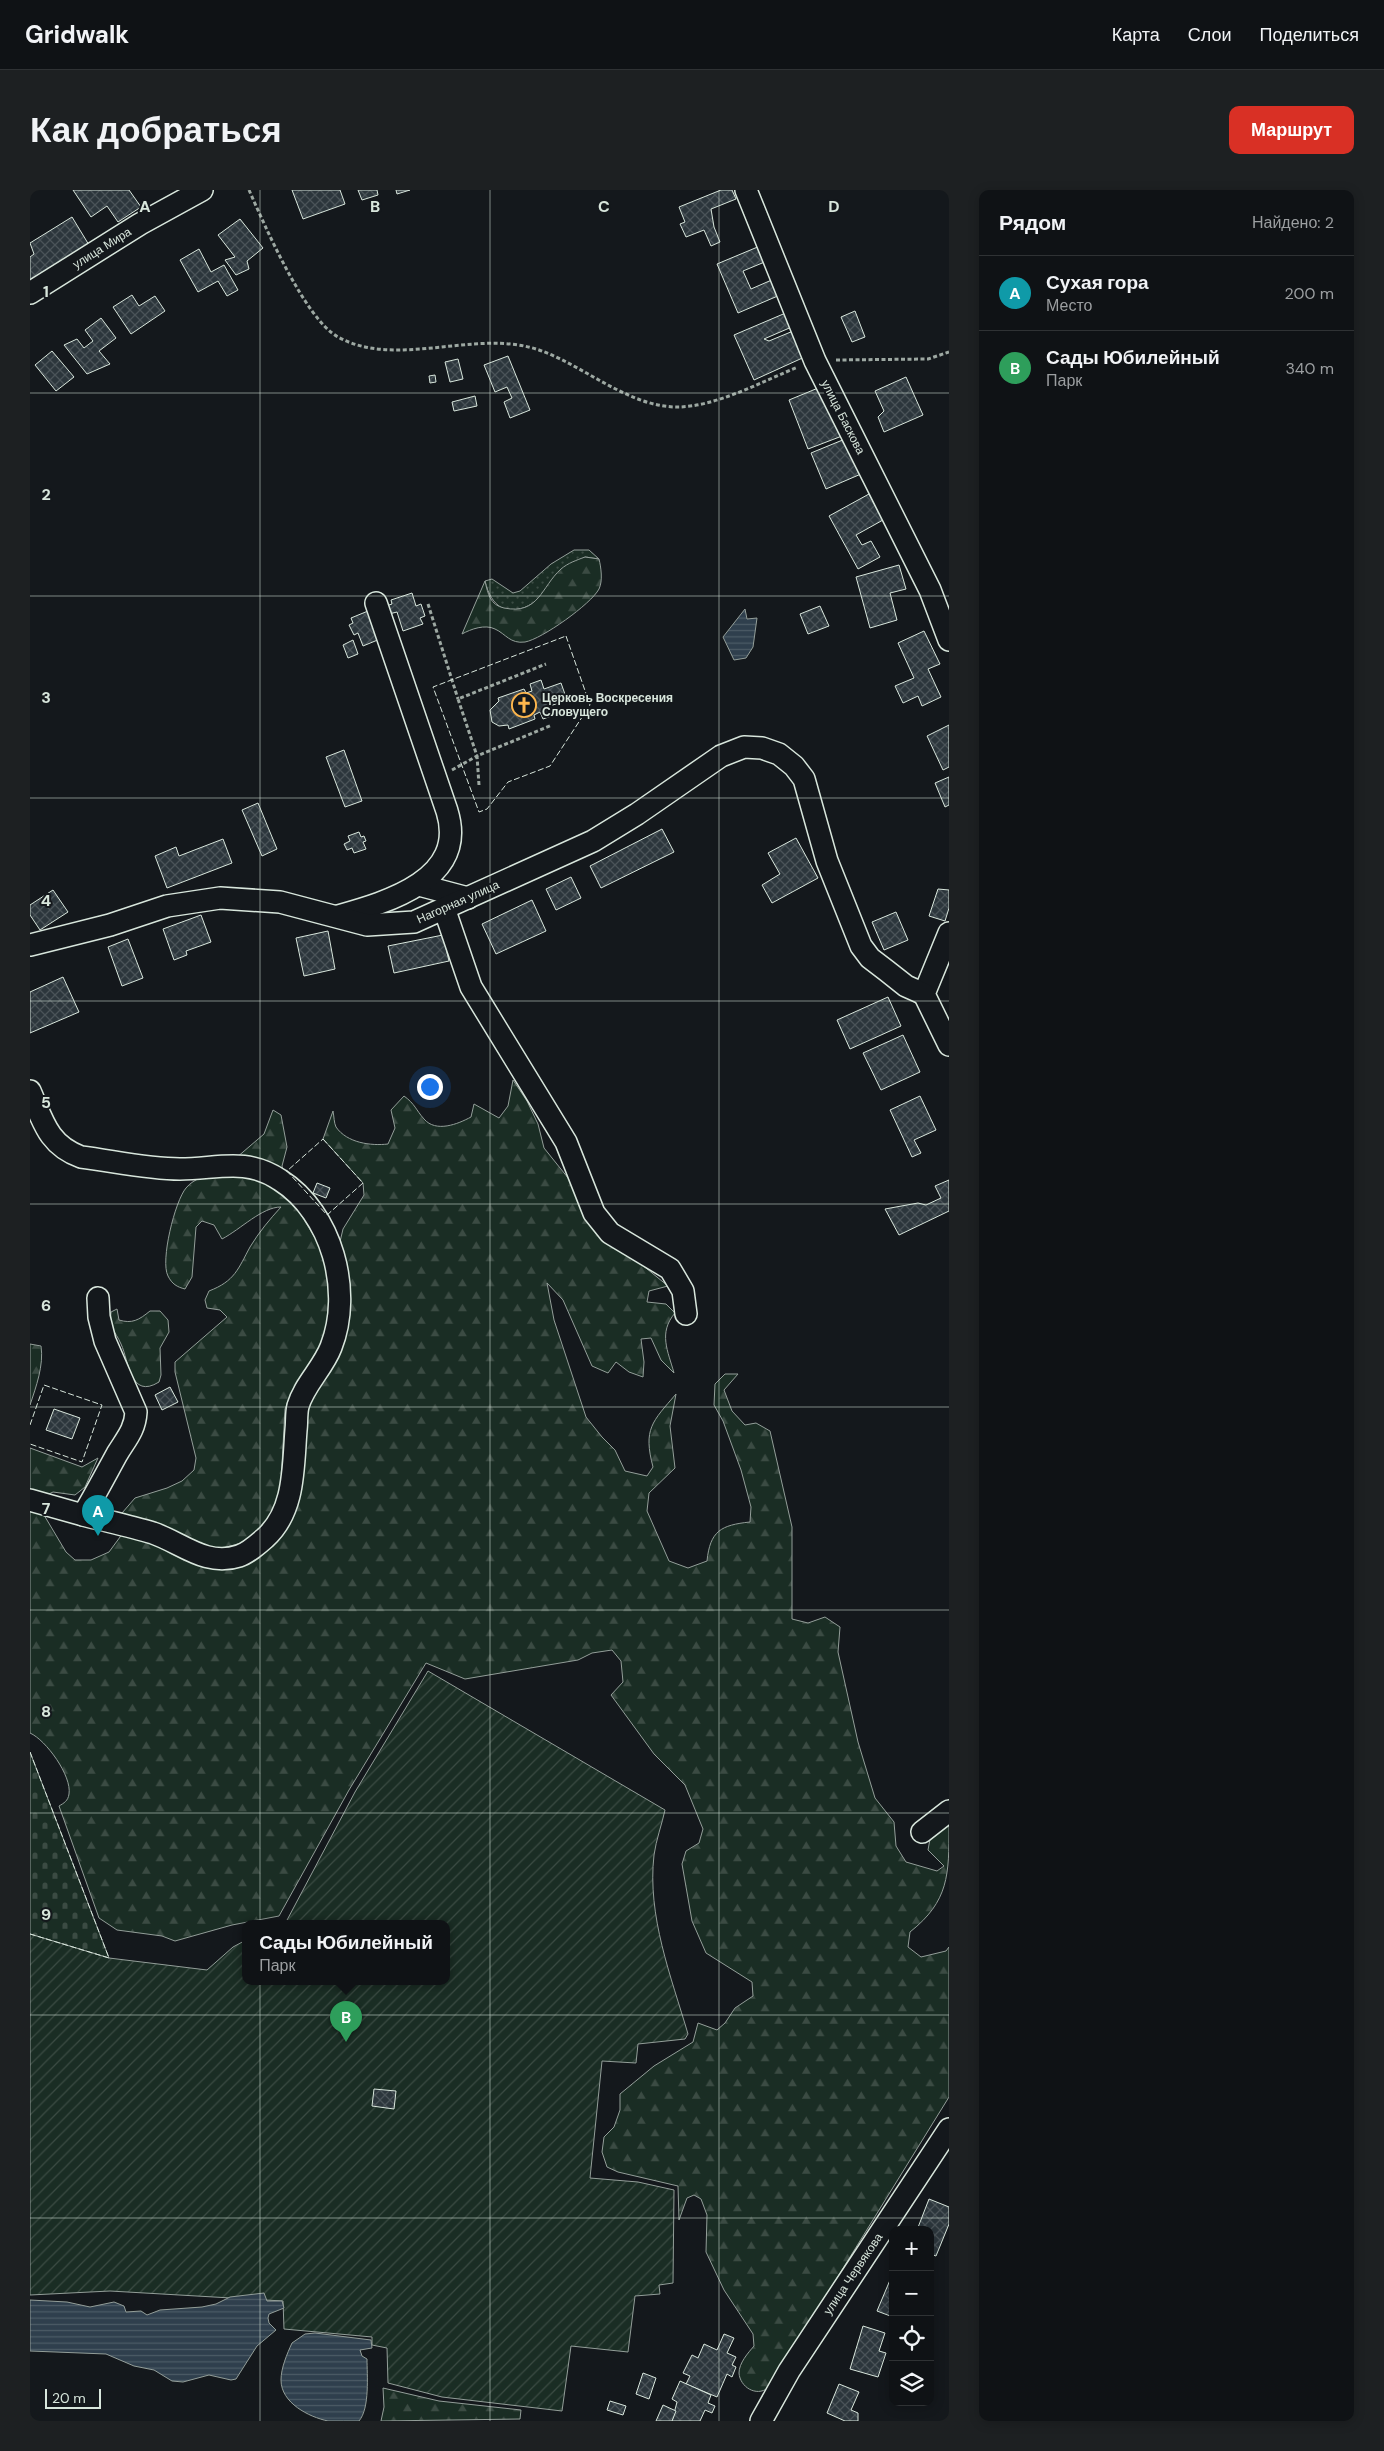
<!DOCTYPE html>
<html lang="ru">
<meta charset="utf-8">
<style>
:root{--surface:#0f1215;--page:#1d2022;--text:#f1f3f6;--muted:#9b9ea0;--line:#2f3234;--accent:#d93025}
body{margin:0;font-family:"DM Sans",sans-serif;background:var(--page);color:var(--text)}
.controls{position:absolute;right:15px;bottom:15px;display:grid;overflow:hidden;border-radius:10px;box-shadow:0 2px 12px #0003}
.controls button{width:45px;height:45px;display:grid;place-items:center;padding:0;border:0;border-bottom:1px solid var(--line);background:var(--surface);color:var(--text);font:25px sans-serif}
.scale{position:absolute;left:15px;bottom:12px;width:56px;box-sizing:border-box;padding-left:5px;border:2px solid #d8e6dc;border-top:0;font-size:14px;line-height:18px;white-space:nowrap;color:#d8e6dc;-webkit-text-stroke:4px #14181c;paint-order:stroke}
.you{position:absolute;left:399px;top:896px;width:18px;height:18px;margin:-12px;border:4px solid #fff;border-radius:50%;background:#1a73e8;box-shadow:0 0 0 8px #1a73e833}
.badge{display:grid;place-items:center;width:32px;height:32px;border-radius:50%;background:var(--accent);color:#fff;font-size:16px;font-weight:700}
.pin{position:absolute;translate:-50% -41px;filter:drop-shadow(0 1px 2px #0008)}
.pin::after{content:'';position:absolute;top:26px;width:18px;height:15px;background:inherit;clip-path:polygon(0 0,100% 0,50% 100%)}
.popup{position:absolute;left:212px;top:1730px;width:208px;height:65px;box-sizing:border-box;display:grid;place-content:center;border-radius:10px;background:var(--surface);filter:drop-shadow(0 1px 4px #0005);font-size:16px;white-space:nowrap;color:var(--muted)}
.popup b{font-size:19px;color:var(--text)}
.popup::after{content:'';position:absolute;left:50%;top:100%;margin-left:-10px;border:10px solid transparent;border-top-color:var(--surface)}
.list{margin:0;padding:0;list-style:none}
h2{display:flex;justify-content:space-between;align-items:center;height:65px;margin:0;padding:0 20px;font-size:21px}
h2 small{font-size:16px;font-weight:400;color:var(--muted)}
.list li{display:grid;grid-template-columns:32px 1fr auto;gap:15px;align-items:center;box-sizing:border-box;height:75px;padding:0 20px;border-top:1px solid var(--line)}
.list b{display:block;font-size:19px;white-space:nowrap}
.list p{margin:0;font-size:16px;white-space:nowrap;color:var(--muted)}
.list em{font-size:16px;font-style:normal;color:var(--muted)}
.icon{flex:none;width:28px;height:28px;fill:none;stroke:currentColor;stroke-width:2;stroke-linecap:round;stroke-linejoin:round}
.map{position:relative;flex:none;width:919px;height:2231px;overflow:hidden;border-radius:10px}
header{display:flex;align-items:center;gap:30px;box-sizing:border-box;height:70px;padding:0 25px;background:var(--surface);border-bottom:1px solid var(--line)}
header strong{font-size:24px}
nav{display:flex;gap:28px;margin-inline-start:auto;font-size:18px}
.intro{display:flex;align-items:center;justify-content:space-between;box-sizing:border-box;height:120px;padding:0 30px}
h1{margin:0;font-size:35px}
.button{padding:12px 22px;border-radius:10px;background:var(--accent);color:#fff;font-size:18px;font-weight:700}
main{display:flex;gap:30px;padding:0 30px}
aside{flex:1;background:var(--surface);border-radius:10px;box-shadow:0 2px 12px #0003}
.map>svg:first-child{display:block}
.grass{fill:url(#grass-dots);stroke:#939e99}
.forest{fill:url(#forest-firs);stroke:#939e99}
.cemetery{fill:url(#cemetery-stones);stroke:#939e99}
.garden{fill:url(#garden-furrows);stroke:#939e99}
.water{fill:url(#water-rules);stroke:#939e99}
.building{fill:url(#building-cross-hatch);stroke:#d8e6dc}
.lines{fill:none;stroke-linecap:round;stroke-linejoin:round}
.minor-casing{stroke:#d8e6dc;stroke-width:24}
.path{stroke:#9da8a2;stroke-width:3;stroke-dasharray:4 2.5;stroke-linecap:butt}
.minor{stroke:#14181c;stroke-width:21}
.fence{stroke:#d8e6dc;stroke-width:1;stroke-dasharray:6 2.5;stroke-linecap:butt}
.grid{fill:none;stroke:#d8e6dc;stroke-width:1;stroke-opacity:0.55}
.labels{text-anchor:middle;stroke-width:4;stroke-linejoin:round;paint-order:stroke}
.street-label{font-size:12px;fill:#d8e6dc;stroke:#14181c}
.poi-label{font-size:12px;font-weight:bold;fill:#d8e6dc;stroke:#14181c;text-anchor:start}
.grid-label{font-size:16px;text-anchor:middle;font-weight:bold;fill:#d8e6dc;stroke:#14181c;stroke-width:4;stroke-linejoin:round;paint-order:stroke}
</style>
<header>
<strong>Gridwalk</strong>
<nav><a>Карта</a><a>Слои</a><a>Поделиться</a></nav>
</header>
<div class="intro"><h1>Как добраться</h1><a class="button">Маршрут</a></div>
<main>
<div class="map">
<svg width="919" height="2231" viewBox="0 0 919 2231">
<defs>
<pattern id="grass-dots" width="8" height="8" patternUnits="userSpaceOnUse" patternTransform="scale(1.25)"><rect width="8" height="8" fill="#1a2d24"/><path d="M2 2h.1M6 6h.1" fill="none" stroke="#3b4b43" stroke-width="1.8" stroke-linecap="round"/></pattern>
<pattern id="forest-firs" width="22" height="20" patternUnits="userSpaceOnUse" patternTransform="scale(1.25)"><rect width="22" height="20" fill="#1a2d24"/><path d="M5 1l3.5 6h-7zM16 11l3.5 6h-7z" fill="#3b4b43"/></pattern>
<pattern id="cemetery-stones" width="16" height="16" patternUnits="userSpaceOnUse" patternTransform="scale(1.25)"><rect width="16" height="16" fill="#1a2d24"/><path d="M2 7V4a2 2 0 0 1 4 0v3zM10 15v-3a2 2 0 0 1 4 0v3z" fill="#3b4b43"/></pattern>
<pattern id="garden-furrows" width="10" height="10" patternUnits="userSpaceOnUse" patternTransform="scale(1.25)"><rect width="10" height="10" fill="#1a2d24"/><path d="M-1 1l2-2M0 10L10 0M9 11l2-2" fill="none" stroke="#3b4b43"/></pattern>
<pattern id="water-rules" width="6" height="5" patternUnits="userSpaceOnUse" patternTransform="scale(1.25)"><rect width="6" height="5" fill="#2f3f4d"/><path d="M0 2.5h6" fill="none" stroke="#4c5b66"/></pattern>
<pattern id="building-cross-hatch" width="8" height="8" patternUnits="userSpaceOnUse" patternTransform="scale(1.25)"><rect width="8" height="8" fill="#2c363c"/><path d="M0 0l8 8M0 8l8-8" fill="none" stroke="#4a5358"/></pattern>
</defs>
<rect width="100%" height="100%" fill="#14181c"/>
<path class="grass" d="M544,360h15l10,9 -14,-2c-12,10 -24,19 -36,29 -6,5 -9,13 -16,17 -25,16 -42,4 -48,-22l7,-2 21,14 7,-2 31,-27z"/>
<g class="forest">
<path d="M555,367l14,2c2,8 4,22 0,30 -8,15 -57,50 -74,53 -15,2 -19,-8 -30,-13 -10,-5 -24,0 -33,5l23,-53c3,13 5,24 19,27 35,7 37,-21 57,-39 7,-6 16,-9 24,-12z"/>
<path d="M483,890l14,21 11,23 6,24 86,107 38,31 -19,5 -2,11 19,2 9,9c-17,20 -7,38 -1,60l-13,-13 -10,-22 -10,1 3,23 -1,15 -14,-5 -13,-10 -8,11 -16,-7 -29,-66 -16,-17 7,37 32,97 16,20 13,13 10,21 22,5 6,-9c-10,-38 -1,-45 23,-73l-6,32 5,42 -26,25 -2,18 22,50 19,7 19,-7c3,-30 14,-36 43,-39l1,-15 -10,-37 -18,-49 -9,-16 1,-21 10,-10h13l-14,16 8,21 13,14 11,-2 14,8 22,96v92l16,4 17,-6 15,10 -2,25 20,90 17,56 19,24 2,24 10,16 31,9 7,-5 -16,-16 2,-11 14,-14 5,1c0,49 0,75 -39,106l-2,15 13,10 25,-6 3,-4v150l-172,278c-3,4 -6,10 -9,13 -12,9 -28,-1 -29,-15 0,-10 9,-20 15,-27l-1,-12 -29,-44 -18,-38 1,-37 -6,-16 -7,-4 -7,3 -8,22 -1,-34 -60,-14 -11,-5 -5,-15 2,-15 10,-10 6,-17v-16l34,-28 39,-24 5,-19 19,7 8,-7 10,-15 18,-12 -1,-14 -46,-29 -14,-32 -10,-57 4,-13 13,-8 4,-14 -18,-44 -31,-31 -43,-59 12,-13 -2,-21 -9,-11 -20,3 -14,7 -113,19 -39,-16 -77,127 -70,126 -47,9 -57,16 -13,-5 -45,-6 -18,-12 -40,-112c5,-3 9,-5 10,-12 3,-18 -23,-54 -39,-61v-226l11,3 25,42 9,8h16l18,-8 14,-19 24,8 46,22 18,4 41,-9 17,-9 15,-17 11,-20 5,-23 4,-68 6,-20 12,-20 17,-135 4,-17 21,-34 -1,-12 -40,-44 10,-28c1,5 1,12 3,16 11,16 35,19 52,17l7,-16 -4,-18 13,-14c11,8 12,14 20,23 12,14 34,5 47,-2l3,-13 25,14 9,-12z"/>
<path d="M243,920l8,5 6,32 -5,19 2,9 -48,-17 28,-24z"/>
<path d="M190,982l41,6 32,24 29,47 7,33 -1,39 -3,16 -35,60 -5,12 -4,74 -4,21 -4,9 -25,28 -28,8 -12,-1 -58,-26 -28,-9 13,-15 32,-10 15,-7 12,-11 2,-12 -21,-86v-10l52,-45 -7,-7 -13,-2 -2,-8 4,-9c26,-10 29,-22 41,-44 9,-15 20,-28 31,-40 -19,0 -40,22 -59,32l-8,-14 -12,-4 -6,6 -4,50 -7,12c-8,-2 -13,-5 -17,-13 -8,-15 7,-75 18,-88 8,-10 22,-13 34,-16z"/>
<path d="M87,1119l2,11c13,4 20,0 31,-9h10l8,9 1,12 -9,16 1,27 -2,7c-29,18 -30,-21 -38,-38 -6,-14 -12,-14 -10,-32z"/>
<path d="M0,1154l11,2c3,19 -5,41 -11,59z"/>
<path d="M0,1258l52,19 16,-9 -13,29 -10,8 -22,-3 -8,4 -15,-4z"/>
<path d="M353,2198l56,13 82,9 -1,9 -139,2 3,-14z"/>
</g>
<path class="cemetery" d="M0,1562l79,206 -79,-24z"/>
<path class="garden" d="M398,1481l237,139c-3,14 -9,30 -11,45 -7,61 17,121 34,179l-3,5 -47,5 -2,19 -34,-2 -12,117 48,4 36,8 -1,93 -14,2 1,9 -25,2 -7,56 -57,-6 -9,65 -120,-14 -54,-14 -1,-35 -15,-3v-8l-88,-8 -1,-28 -173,-10 -80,4v-361l79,24 98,12 26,-23 13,-7v41h200v-58h-164l4,-1 69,-130z"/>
<g class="water">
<path d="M715,419l2,10 10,-1 -4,29 -7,11 -12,2 -11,-23z"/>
<path d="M234,2103l3,8h15l2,7 -15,6 -1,4 1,5 7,7 -19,16 -21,33 -5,1 -22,-5 -26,7 -11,-1 -18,-11 -20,-4 -28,-12 -76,-3v-51l37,2 23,5 24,-5 10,4 2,6 15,-1 6,4 13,-5 42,-3 14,-3 14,-7z"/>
<path d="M285,2143l56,7 1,8 -12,2 2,6 5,3c0,16 3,49 -8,62 -10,0 -21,0 -31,0 -19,-4 -47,-18 -47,-41 0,-12 6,-26 11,-37l13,-9z"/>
</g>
<g class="building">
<path d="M43,0h56l12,17 -23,15 -11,-16 -16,11z"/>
<path d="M262,0h48l5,14 -42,15z"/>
<path d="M328,0h19l1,5 -16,5z"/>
<path d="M366,0h14l-13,4z"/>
<path d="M691,0h11l4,9 -25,10 3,18 6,15 -9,4 -7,-16 -18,7 -6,-13 5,-2 -6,-15z"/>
<path d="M42,27l17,28 -59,38v-26l4,-3 -4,-11z"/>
<path d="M210,29l23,29 -16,13 2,8 -13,6 -11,-15 10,-3 -17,-22z"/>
<path d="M730,56l7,15 -24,10 8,18 23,-10 6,16 -42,18 -21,-49z"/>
<path d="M169,59l12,23 13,-7 14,25 -11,6 -9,-15 -20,11 -18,-32z"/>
<path d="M102,105l7,11 16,-10 10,15 -34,23 -18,-27z"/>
<path d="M825,121l10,26 -13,5 -11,-25z"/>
<path d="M758,122l6,14 -30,13 5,2 29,-12 11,26 -55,25 -20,-45z"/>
<path d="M71,128l15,20 -17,13 11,13 -23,10 -23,-29 13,-6 7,9 9,-7 -8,-11z"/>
<path d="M22,161l22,26 -18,14 -21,-26z"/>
<path d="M478,166l22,54 -20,8 -6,-16 8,-4 -5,-11 -12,5 -11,-27z"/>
<path d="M428,169l5,20 -13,3 -5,-20z"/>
<path d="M405,185l1,7 -6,1 -1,-7z"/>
<path d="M876,187l17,38 -39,17 -6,-15 6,-6 -9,-20z"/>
<path d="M793,196l19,50 -34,13 -19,-49z"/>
<path d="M445,206l2,10 -23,5 -2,-9z"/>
<path d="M815,249l16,35 -35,15 -15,-36z"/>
<path d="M839,304l14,26 -27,15 6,10 9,-4 9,16 -22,12 -29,-53z"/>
<path d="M869,375l7,24 -16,4 7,27 -27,8 -14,-51z"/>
<path d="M382,403l4,13 5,-2 4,12 -5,2 3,6 -20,7 -6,-19 -8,2 -3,-8 6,-2 -1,-4z"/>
<path d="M790,416l9,20 -21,8 -8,-20z"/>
<path d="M338,421l12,28 -17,7 -5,-13 -4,2 -5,-10 4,-2 -2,-5z"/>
<path d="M894,441l16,33 -12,5 13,28 -19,9 -4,-10 -15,7 -8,-17 19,-8 -16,-35z"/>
<path d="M323,450l5,14 -10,4 -5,-13z"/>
<path d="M511,490l3,9 17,-6 6,17 -17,6 4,9 -11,4 -3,-7 -6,3 1,4 -26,10 -1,-4 -9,1 -7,-4 -2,-12 9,-9 -1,-3 26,-9 2,4 6,-2 -2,-7z"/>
<path d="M919,535v42l-6,3 -16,-34z"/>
<path d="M314,560l18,51 -17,6 -19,-50z"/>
<path d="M919,587v28l-4,2 -10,-24z"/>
<path d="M228,613l19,46 -15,7 -20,-46z"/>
<path d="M632,639l12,23 -73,36 -11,-22z"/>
<path d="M329,642l2,5 3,-1 2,5 -3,1 3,7 -12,4 -2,-5 -5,2 -3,-6 6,-3 -2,-5z"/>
<path d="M766,648l22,40 -46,25 -10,-18 18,-11 -12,-21z"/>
<path d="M193,649l9,24 -65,25 -12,-32 21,-9 3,9z"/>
<path d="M541,687l10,21 -25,12 -10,-21z"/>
<path d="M908,699l11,1v18l-4,13 -16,-5z"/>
<path d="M23,700l15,22 -28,18 -10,-15v-10z"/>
<path d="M502,710l14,31 -50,23 -14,-30z"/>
<path d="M866,722l12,28 -24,10 -12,-28z"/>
<path d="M171,725l10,27 -25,9 1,4 -13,5 -11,-31z"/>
<path d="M298,741l7,38 -31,7 -8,-38z"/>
<path d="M413,745l6,26 -55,12 -6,-27z"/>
<path d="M98,749l15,39 -21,8 -14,-39z"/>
<path d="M33,787l16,35 -49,21v-41z"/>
<path d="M858,807l13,29 -51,23 -13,-29z"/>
<path d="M873,845l17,37 -39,18 -18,-37z"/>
<path d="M890,906l16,34 -22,10 7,13 -9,4 -22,-47z"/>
<path d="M919,990v31l-50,24 -14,-26 33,-6 8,2 15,-7 -6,-12z"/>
<path d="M287,993l13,5 -4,10 -13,-5z"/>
<path d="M140,1197l8,15 -16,8 -7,-15z"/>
<path d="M24,1219l26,9 -8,21 -26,-9z"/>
<path d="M344,1899l22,2 -2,18 -22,-3z"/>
<path d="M899,2009l20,8v17l-13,32 -6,-2v-24h-13z"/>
<path d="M863,2083v44l-16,-6z"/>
<path d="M833,2136l22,7 -6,18 7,2 -8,24 -28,-8z"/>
<path d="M694,2144l10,4 -7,15 9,4 -4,8 4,2 -4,10 -5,-3 -10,23 -31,-13 4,-8 -7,-3 9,-18 6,3 6,-14 13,6z"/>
<path d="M613,2183l13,5 -7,21 -13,-5z"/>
<path d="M650,2191l31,14 -3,8 7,3 -3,7 -7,-3 -5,11h-28l5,-19 -5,-3z"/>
<path d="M809,2194l20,8 -8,18 7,3v8h-13l-18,-8z"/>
<path d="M580,2211l16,5 -3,9 -16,-5z"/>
<path d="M633,2215l13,6 -4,10h-16z"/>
</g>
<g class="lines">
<defs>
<g id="minor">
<path d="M716,0l69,171 115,229 19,50"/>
<path d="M0,103l110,-69 62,-34"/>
<path d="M389,695l49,13"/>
<path d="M414,718l27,79 95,155 28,71 16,20 60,36 13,22 3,23"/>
<path d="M308,726c50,-14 130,-37 109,-105l-71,-208"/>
<path d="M919,743l-25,61 25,51"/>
<path d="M0,755l80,-20 57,-19 53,-8 60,4 87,23 47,-3 179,-81 44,-27 84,-58 23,-9 18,1 17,6 15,12 10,13 23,82 34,85 9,12 17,13 19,15 18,8"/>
<path d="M0,901c13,30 18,54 51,66 32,4 66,12 99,12 37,0 66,-12 100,11 52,33 73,111 51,167 -8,21 -27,38 -33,59 -2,8 -1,17 -2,24 -3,38 -1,81 -31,108 -8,7 -17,15 -26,18 -33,11 -57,-13 -86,-23 -23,-7 -47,-12 -70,-18 12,-20 23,-41 34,-61 9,-15 18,-24 19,-42l-31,-71 -6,-24 -1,-19"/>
<path d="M0,1310l53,15"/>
<path d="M892,1642l27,-21"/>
<path d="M731,2231l28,-50 160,-242"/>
</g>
</defs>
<use href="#minor" class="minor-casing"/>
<g class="path">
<path d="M219,0c16,36 56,129 89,147 54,30 127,-3 186,9 49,9 99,61 153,61 39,0 86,-26 121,-40"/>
<path d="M806,170l92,-1 21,-7"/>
<path d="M398,414l30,95"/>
<path d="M422,580l25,-14 -19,-57 88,-35"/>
<path d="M449,595l-2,-29 75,-31"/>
</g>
<use href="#minor" class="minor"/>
<g class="fence">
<path d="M536,446l24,69 -40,61 -42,16 -21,27 -8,3 -46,-125z"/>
<path d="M293,949l40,44 -36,32 -40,-44z"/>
<path d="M0,1235l14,-40 58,20 -20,57 -52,-18"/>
<path d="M0,1562l79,206 -79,-24"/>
</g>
</g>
<path class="grid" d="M230,0v2231M460,0v2231M689,0v2231M0,203h919M0,406h919M0,608h919M0,811h919M0,1014h919M0,1217h919M0,1420h919M0,1623h919M0,1825h919M0,2028h919"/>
<defs>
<symbol id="church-ring" viewBox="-11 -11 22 22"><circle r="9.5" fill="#14181c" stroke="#ffb74d" stroke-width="1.5"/><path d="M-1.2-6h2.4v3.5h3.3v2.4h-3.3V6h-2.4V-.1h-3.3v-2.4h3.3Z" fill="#ffb74d"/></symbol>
</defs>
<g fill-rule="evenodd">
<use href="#church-ring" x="480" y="501" width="28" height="28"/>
</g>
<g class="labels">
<g class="street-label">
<text transform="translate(72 58) rotate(-32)" y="4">улица Мира</text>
<text transform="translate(813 227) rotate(63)" y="4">улица Баскова</text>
<text transform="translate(428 712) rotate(-24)" y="4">Нагорная улица</text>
<text transform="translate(823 2084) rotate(-56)" y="4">улица Червякова</text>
</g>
<g class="poi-label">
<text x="512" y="512">Церковь Воскресения<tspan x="512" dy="14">Словущего</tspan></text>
</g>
</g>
<g class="grid-label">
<text x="115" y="22">A</text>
<text x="345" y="22">B</text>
<text x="574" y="22">C</text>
<text x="804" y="22">D</text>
<text x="16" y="107">1</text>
<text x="16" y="310">2</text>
<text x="16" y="513">3</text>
<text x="16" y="716">4</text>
<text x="16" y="918">5</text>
<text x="16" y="1121">6</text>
<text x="16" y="1324">7</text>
<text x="16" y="1527">8</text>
<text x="16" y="1730">9</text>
</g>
</svg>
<div class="controls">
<button>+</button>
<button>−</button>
<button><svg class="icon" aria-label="locate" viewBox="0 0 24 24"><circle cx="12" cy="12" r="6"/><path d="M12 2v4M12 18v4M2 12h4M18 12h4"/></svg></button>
<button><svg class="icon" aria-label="layers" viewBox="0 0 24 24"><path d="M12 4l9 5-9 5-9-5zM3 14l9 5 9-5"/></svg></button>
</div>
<div class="scale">20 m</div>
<div class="you"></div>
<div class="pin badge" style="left:68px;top:1346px;background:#0f9aa8">A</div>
<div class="pin badge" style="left:316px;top:1852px;background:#2e9e5b">B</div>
<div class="popup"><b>Сады Юбилейный</b>Парк</div>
</div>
<aside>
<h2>Рядом<small>Найдено: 2</small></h2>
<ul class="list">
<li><span class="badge" style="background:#0f9aa8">A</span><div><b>Сухая гора</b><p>Место</p></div><em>200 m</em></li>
<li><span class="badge" style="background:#2e9e5b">B</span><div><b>Сады Юбилейный</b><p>Парк</p></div><em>340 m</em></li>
</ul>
</aside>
</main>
